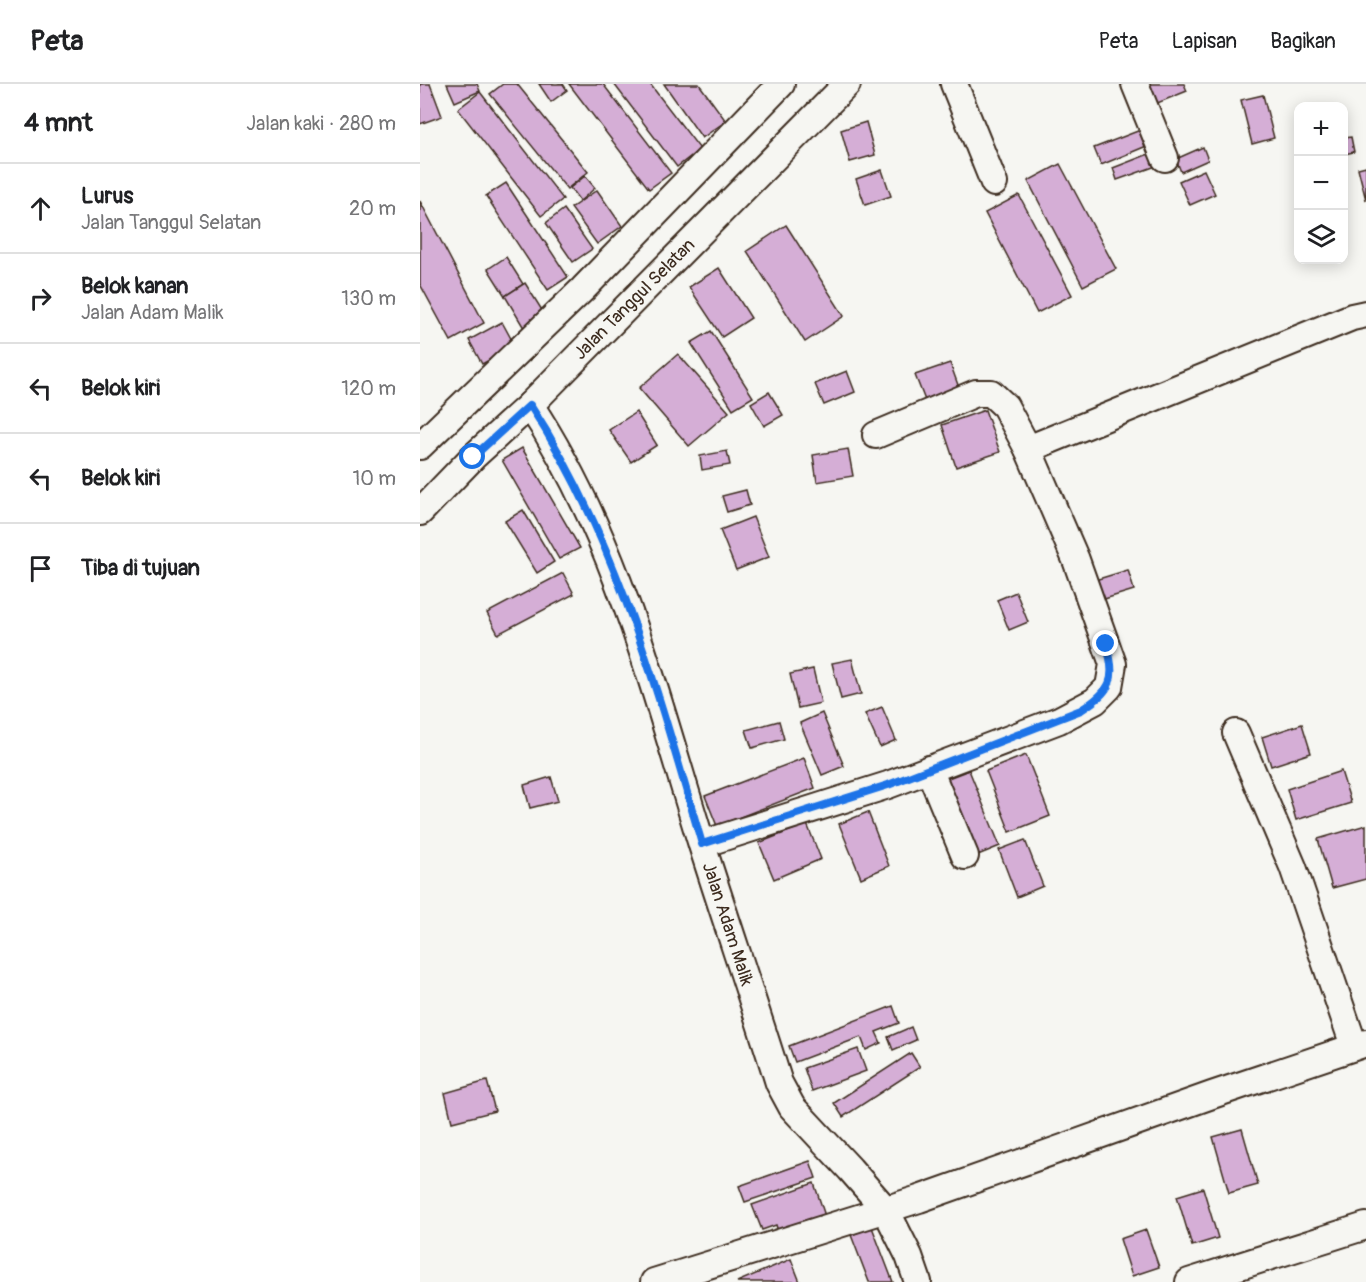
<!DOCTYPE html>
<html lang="id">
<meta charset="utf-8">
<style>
:root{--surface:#fff;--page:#f2f2f2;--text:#202124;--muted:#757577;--line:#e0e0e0}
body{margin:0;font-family:Pangolin,sans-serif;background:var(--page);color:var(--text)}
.controls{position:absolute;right:18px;top:18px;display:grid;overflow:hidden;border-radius:12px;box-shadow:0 3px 15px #0003}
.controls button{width:54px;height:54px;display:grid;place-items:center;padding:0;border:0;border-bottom:2px solid var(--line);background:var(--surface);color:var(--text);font:30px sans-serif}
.stop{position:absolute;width:18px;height:18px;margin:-14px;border:4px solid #1a73e8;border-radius:50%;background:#fff}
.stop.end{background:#1a73e8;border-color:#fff;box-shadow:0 2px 6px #0008}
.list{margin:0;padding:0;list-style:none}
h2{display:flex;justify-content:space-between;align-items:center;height:78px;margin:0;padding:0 24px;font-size:26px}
h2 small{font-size:20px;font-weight:400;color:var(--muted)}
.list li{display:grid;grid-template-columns:39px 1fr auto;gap:18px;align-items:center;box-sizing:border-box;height:90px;padding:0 24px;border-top:2px solid var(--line)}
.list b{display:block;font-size:22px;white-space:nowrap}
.list p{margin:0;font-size:20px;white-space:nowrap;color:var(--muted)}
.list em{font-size:20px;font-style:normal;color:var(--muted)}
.icon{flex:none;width:33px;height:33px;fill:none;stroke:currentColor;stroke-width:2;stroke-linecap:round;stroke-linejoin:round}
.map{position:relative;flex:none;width:946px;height:1198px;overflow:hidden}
header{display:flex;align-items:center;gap:36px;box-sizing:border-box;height:84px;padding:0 30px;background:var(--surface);border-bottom:2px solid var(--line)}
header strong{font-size:28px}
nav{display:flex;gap:33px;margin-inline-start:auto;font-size:21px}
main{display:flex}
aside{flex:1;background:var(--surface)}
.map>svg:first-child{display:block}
.building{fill:#d5aed6;stroke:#3b2a1e;stroke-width:1.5}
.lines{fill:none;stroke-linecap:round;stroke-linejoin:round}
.minor-casing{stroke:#3b2a1e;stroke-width:30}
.minor{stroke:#f6f6f2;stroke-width:26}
.route{stroke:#1a73e8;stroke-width:8}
.labels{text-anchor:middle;stroke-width:5;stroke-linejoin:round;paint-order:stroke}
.street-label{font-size:18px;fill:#3b2a1e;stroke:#f6f6f2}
</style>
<header>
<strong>Peta</strong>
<nav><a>Peta</a><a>Lapisan</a><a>Bagikan</a></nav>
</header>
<main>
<aside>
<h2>4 mnt<small>Jalan kaki · 280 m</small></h2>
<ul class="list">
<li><svg class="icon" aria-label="ahead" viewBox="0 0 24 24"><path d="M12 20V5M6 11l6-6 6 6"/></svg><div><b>Lurus</b><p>Jalan Tanggul Selatan</p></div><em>20 m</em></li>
<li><svg class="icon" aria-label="right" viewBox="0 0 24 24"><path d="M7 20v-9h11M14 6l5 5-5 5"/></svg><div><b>Belok kanan</b><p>Jalan Adam Malik</p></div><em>130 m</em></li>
<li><svg class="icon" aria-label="left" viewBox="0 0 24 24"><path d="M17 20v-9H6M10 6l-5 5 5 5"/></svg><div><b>Belok kiri</b></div><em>120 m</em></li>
<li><svg class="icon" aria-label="left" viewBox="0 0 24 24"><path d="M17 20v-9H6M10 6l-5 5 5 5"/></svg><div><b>Belok kiri</b></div><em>10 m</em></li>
<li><svg class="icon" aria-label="arrive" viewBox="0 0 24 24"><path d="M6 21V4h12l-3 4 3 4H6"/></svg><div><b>Tiba di tujuan</b></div></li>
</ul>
</aside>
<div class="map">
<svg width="946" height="1198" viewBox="0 0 946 1198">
<rect width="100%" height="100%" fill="#f6f6f2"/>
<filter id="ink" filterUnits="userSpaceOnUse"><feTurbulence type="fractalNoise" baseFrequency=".0167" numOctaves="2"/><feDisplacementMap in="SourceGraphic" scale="12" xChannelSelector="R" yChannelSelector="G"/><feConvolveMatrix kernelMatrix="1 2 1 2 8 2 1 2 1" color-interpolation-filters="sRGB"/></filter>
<g filter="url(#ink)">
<g class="building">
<path d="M0,0h10l12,32 -22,8z"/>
<path d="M27,0h30l3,7 -25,11z"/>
<path d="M83,0h14l71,88 -21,17 -77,-95z"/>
<path d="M119,0h24l4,6 -16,12z"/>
<path d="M149,0h34l68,89 -22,16z"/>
<path d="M194,0h36l50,65 -23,18z"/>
<path d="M244,0h35l27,37 -24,17z"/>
<path d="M727,0h37l3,7 -37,15z"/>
<path d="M60,8l83,107 -22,17 -83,-107z"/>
<path d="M843,11l11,43 -22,6 -11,-44z"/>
<path d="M446,38l9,33 -25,7 -9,-32z"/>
<path d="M723,45l6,16 -48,20 -7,-17z"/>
<path d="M931,53l3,15 -10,2v-16z"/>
<path d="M783,63l5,13 -27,12 -5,-13z"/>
<path d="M734,68l5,13 -42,15 -4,-12z"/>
<path d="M640,80l56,105 -33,17 -55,-105z"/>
<path d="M946,82v34l-8,-32z"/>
<path d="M462,86l9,26 -26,9 -9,-26z"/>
<path d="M784,86l11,24 -25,11 -11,-24z"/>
<path d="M165,92l10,12 -15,13 -10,-13z"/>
<path d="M86,99l62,94 -20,13 -62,-94z"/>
<path d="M177,106l25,36 -25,18 -26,-36z"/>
<path d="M599,111l53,100 -35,18 -52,-100z"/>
<path d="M0,117l64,122 -33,18 -31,-57z"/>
<path d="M144,125l28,40 -19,13 -27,-39z"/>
<path d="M366,141l58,91 -39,26 -58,-91z"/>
<path d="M86,173l17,27 -18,12 -17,-27z"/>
<path d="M299,184l32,50 -29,19 -33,-50z"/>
<path d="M105,199l20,32 -21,13 -19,-32z"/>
<path d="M82,238l13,24 -33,18 -13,-24z"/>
<path d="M291,247l42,66 -20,12 -42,-66z"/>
<path d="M258,270l51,58 -40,34 -50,-58z"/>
<path d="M530,279l12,33 -34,12 -13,-33z"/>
<path d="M427,287l8,21 -31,13 -9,-21z"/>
<path d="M349,308l14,23 -19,11 -13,-23z"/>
<path d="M565,326l15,42 -44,15 -14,-42z"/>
<path d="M216,328l21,33 -26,17 -22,-32z"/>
<path d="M102,364l58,100 -21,11 -57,-99z"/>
<path d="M428,365l5,27 -36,6 -4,-27z"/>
<path d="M307,367l3,14 -28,5 -2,-14z"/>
<path d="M326,406l4,15 -23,7 -5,-16z"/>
<path d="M103,426l31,52 -17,11 -32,-52z"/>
<path d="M333,433l16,40 -33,13 -16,-40z"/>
<path d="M708,486l6,20 -33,10 -6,-20z"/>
<path d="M143,489l11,21 -76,40 -11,-21z"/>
<path d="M596,508l12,30 -19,8 -12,-30z"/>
<path d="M432,575l9,35 -20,5 -9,-36z"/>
<path d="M393,585l8,34 -23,5 -8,-34z"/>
<path d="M462,623l14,33 -16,7 -15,-33z"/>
<path d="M402,629l22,53 -22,9 -22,-52z"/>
<path d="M359,637l5,18 -32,9 -6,-18z"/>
<path d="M882,640l9,29 -40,13 -9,-29z"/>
<path d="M606,671l24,61 -40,16 -24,-61z"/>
<path d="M384,674l11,30 -98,38 -12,-30z"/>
<path d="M549,686l31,76 -27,11 -30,-77z"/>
<path d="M921,687l10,32 -55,17 -9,-31z"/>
<path d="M131,693l7,24 -28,7 -6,-23z"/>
<path d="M448,728l21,54 -28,12 -22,-54z"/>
<path d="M387,740l14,35 -47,20 -15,-36z"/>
<path d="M946,741v54l-34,9 -14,-49z"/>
<path d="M605,756l18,46 -26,11 -18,-47z"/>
<path d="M473,922l6,17 -23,9 5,11 -15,7 -5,-13 -66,25 -6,-16z"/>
<path d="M491,943l5,13 -23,10 -5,-13z"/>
<path d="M438,965l8,22 -54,20 -8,-23z"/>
<path d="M491,969l9,14 -77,50 -9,-14z"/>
<path d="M67,997l8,30 -43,11 -7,-29z"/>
<path d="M822,1045l16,56 -29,8 -16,-56z"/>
<path d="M390,1077l6,17 -71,24 -6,-16z"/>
<path d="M394,1099l12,36 -47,15 -3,-9 -14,5 -10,-25z"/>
<path d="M783,1104l15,50 -26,8 -15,-50z"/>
<path d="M452,1143l21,55h-24l-18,-47z"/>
<path d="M726,1146l13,37 -27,9 -12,-37z"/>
<path d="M371,1175l9,23h-63z"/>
</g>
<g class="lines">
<defs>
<g id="minor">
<path d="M534,0l40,99"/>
<path d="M715,0l30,74"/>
<path d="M110,321c88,134 125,289 172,440 25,79 52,158 77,238l13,24 58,62 36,41 23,46 9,26"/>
<path d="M0,362l163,-157 198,-205"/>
<path d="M608,365l324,-132 14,-3"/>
<path d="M0,428l53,-55 57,-52 317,-321"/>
<path d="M816,649l57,134 61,179"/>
<path d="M509,685l36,87"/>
<path d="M282,760l186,-59 171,-65 36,-19 14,-14 4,-23 -37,-104 -48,-111 -23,-43 -14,-13h-15l-100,42"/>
<path d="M234,1198l265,-83 293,-104 154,-52"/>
<path d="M769,1198l177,-56"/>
</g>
</defs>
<use href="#minor" class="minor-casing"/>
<use href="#minor" class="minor"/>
</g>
</g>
<g class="lines" filter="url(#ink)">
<path class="route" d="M53,373l57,-52c87,133 128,289 172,439l186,-59 193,-75c30,-19 37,-31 25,-66"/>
</g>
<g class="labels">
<g class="street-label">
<text transform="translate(214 215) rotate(-45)" y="6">Jalan Tanggul Selatan</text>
<text transform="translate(308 840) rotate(72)" y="6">Jalan Adam Malik</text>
</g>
</g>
</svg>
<div class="controls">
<button>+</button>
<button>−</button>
<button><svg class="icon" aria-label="layers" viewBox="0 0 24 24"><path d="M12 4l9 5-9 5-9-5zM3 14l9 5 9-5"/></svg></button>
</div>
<div class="stop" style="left:53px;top:373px"></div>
<div class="stop end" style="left:686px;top:560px"></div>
</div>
</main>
